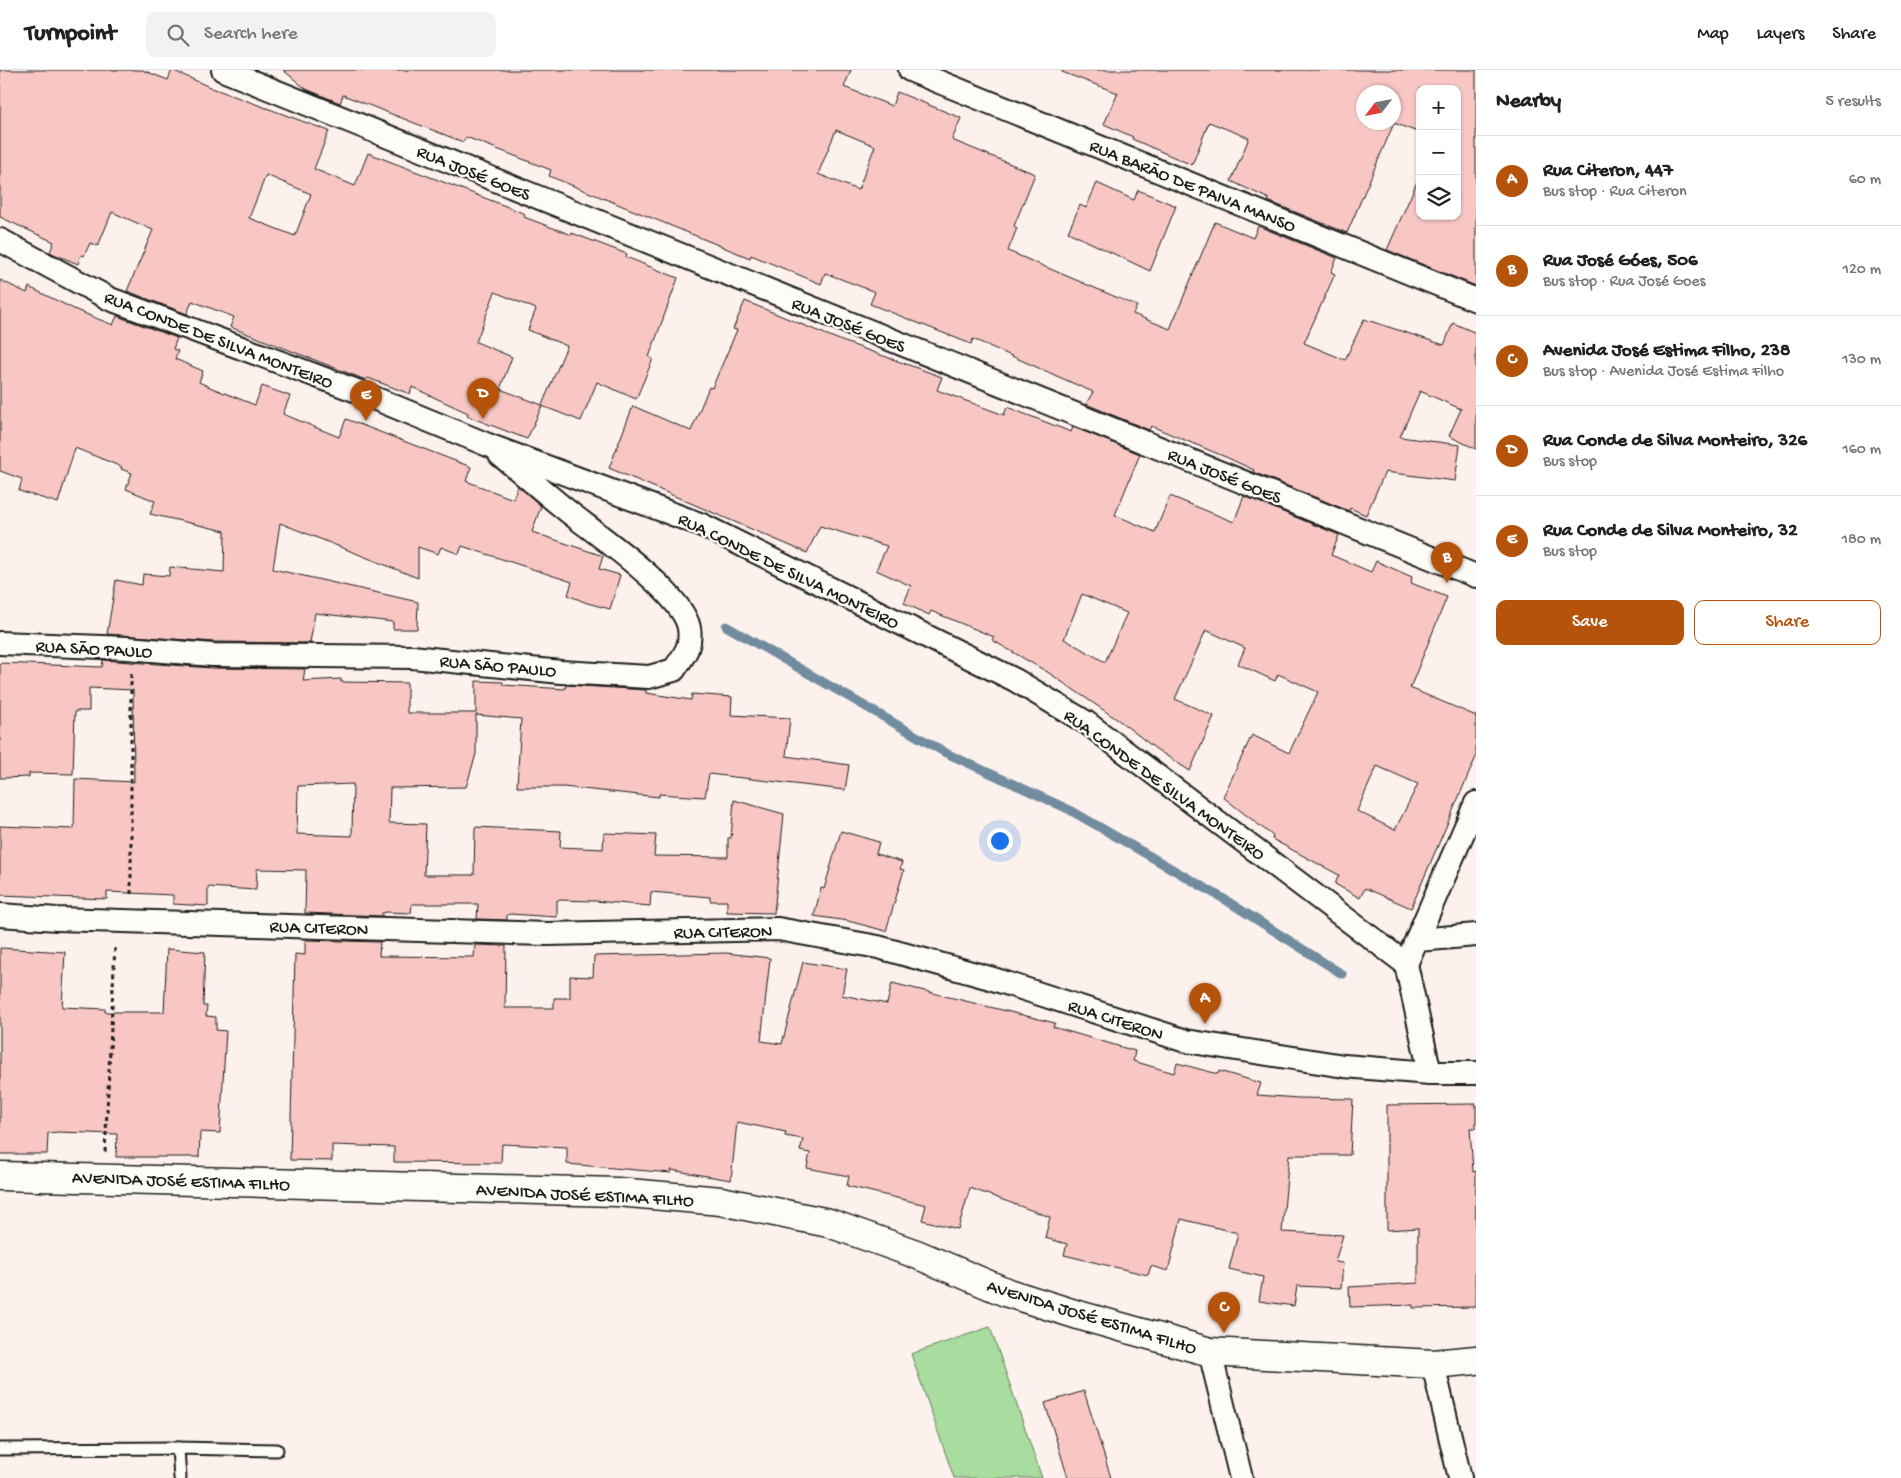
<!DOCTYPE html>
<meta charset="utf-8">
<style>
:root{--surface:#fff;--page:#f2f2f2;--text:#202124;--muted:#757577;--line:#e0e0e0;--accent:#b45309}
body{margin:0;font-family:"Gochi Hand",sans-serif;background:var(--page);color:var(--text)}
.controls{position:absolute;right:15px;top:15px;display:grid;overflow:hidden;border-radius:10px;box-shadow:0 1px 4px #0004}
.controls button{width:45px;height:45px;display:grid;place-items:center;padding:0;border:0;border-bottom:1px solid var(--line);background:var(--surface);color:var(--text);font:25px sans-serif}
.compass{position:absolute;left:1356px;top:15px;width:45px;height:45px;border-radius:50%;background:var(--surface);box-shadow:0 1px 4px #0004;rotate:238deg}
.you{position:absolute;left:999px;top:770px;width:18px;height:18px;margin:-12px;border:4px solid #fff;border-radius:50%;background:#1a73e8;box-shadow:0 0 0 8px #1a73e833}
.badge{display:grid;place-items:center;width:32px;height:32px;border-radius:50%;background:var(--accent);color:#fff;font-size:16px;font-weight:700}
.pin{position:absolute;translate:-50% -41px;filter:drop-shadow(0 1px 2px #0008)}
.pin::after{content:'';position:absolute;top:26px;width:18px;height:15px;background:inherit;clip-path:polygon(0 0,100% 0,50% 100%)}
.list{margin:0;padding:0;list-style:none}
h2{display:flex;justify-content:space-between;align-items:center;height:65px;margin:0;padding:0 20px;font-size:21px}
h2 small{font-size:16px;font-weight:400;color:var(--muted)}
.list li{display:grid;grid-template-columns:32px 1fr auto;gap:15px;align-items:center;box-sizing:border-box;height:90px;padding:0 20px;border-top:1px solid var(--line)}
.list b{display:block;font-size:19px;white-space:nowrap}
.list p{margin:0;font-size:16px;white-space:nowrap;color:var(--muted)}
.list em{font-size:16px;font-style:normal;color:var(--muted)}
.actions{display:flex;gap:10px;padding:15px 20px}
.actions a{flex:1;padding:11px 0;border:1px solid var(--accent);border-radius:10px;text-align:center;font-size:18px;color:var(--accent)}
.actions .main{background:var(--accent);color:#fff}
.icon{flex:none;width:28px;height:28px;fill:none;stroke:currentColor;stroke-width:2;stroke-linecap:round;stroke-linejoin:round}
.map{position:relative;flex:none;width:1476px;height:1408px;overflow:hidden}
header{display:flex;align-items:center;gap:30px;box-sizing:border-box;height:70px;padding:0 25px;background:var(--surface);border-bottom:1px solid var(--line)}
header strong{font-size:24px}
nav{display:flex;gap:28px;margin-inline-start:auto;font-size:18px}
.search{width:350px;height:45px;background:var(--page);display:flex;align-items:center;gap:12px;box-sizing:border-box;padding:0 18px;border-radius:10px;color:var(--muted);font-size:19px}
main{display:flex}
aside{flex:1;background:var(--surface)}
.map>svg:first-child{display:block}
.green{fill:#a8dd9f;stroke:#627c5e}
.lines{fill:none;stroke-linecap:round;stroke-linejoin:round}
.stream{stroke:#728c9f;stroke-width:9}
.building{fill:#f8c7c3;stroke:#1c1c1c;fill-rule:evenodd}
.service-casing{stroke:#1c1c1c;stroke-width:15}
.minor-casing{stroke:#1c1c1c;stroke-width:26}
.tertiary-casing{stroke:#1c1c1c;stroke-width:31}
.path{stroke:#1c1c1c;stroke-width:3;stroke-dasharray:4 4;stroke-linecap:butt}
.service{stroke:#fdfcf7;stroke-width:11}
.minor{stroke:#fdfcf7;stroke-width:22}
.tertiary{stroke:#fdfcf7;stroke-width:28}
.labels{text-anchor:middle;stroke-width:4.5;stroke-linejoin:round;paint-order:stroke}
.street-label{font-size:18px;fill:#1c1c1c;stroke:#fdfcf7}
</style>
<header>
<strong>Turnpoint</strong>
<div class="search"><svg class="icon" aria-label="search" viewBox="0 0 24 24"><circle cx="10" cy="10" r="6"/><path d="M15 15l6 6"/></svg>Search here</div>
<nav><a>Map</a><a>Layers</a><a>Share</a></nav>
</header>
<main>
<div class="map">
<svg width="1476" height="1408" viewBox="0 0 1476 1408">
<rect width="100%" height="100%" fill="#fcf1ed"/>
<filter id="ink" filterUnits="userSpaceOnUse"><feTurbulence type="fractalNoise" baseFrequency=".02" numOctaves="2"/><feDisplacementMap in="SourceGraphic" scale="10" xChannelSelector="R" yChannelSelector="G"/><feConvolveMatrix kernelMatrix="1 2 1 2 8 2 1 2 1" color-interpolation-filters="sRGB"/></filter>
<g filter="url(#ink)">
<path class="green" d="M990,1257l52,151h-88l-43,-124z"/>
<g class="lines">
<path class="stream" d="M726,556l220,127 124,57 154,89 118,75"/>
</g>
<g class="building">
<path d="M0,0h142l26,10 4,-10 40,18 117,43 -15,38 41,17 13,-33 140,54 17,7 -1,3 21,8 27,10v-2l55,21 -1,3 52,21 -29,79 4,2 -17,40 -39,-17 -16,39 -39,-15 -15,33 -60,-23 1,-3 -56,-26 -2,7 -42,-16 -2,2 -136,-53 4,-10 -42,-16 -5,13 -60,-23 26,-61 -41,-18 -14,34 -8,-3 -6,13 -3,-1 -3,9 -24,-10 -4,-2 4,-10 -54,-25zM266,105l45,19 -16,42 -46,-18zM495,222l41,17 -8,21 39,16 -25,59 -42,-16 12,-32 -36,-15z"/>
<path d="M283,0h568l-7,17 48,19 5,-14 64,26 -9,22 83,34 -21,52 3,2 -9,23 129,55 -4,8 37,15 45,-107 38,16 5,-12 79,32 -6,14 4,2 -31,69 41,17 19,-41 80,26 9,-22 23,10v116l-27,-13 12,-27 -41,-18 -20,46 60,8 -5,36 -70,-9 -19,43 -16,-7 -1,3 -96,-39 1,-2 -26,-12 -77,-32 -2,4 -63,-26 7,-12 -120,-53 -2,5 -101,-40 5,-12 -50,-19 -4,11 -70,-29 -1,3 -201,-82 2,-6 -85,-33 -3,5 -120,-47 -3,8 -34,-14zM836,60l39,16 -17,44 -40,-16z"/>
<path d="M1062,0h414v216l-89,-36 33,-75v41h37v-127h-37v44l-26,-10 -47,110 -79,-32 1,-2 -38,-18 18,-43 -40,-16 -17,43 -60,-26 1,-2 -29,-13 14,-31 -56,-21zM1364,22h30v30h-30z"/>
<path d="M1097,113l37,17 4,-10 38,16 -26,65 -82,-39 12,-27 6,3z"/>
<path d="M0,210l27,13 2,-6 47,23 37,15 4,-9 60,22 -4,11 5,2 -3,8 28,12 -4,11 13,6 43,17 7,-19 28,10 -7,18 56,23 7,-18 125,48 -5,14 47,18 5,-13 23,20 -9,26 71,24 -4,13 21,6 -10,34 -23,-6 -19,-8 4,-13 -110,-36 -3,8 -18,-7 -3,7 -20,-7v31l-138,-55 -7,46 145,33 -1,27h-24v-7l-78,-9 -5,30 -96,-1 -107,-8 9,-54 26,5 1,-11 26,2 1,-9 54,5 1,-41 -75,-17 5,-13 -29,-12 6,-16 -11,-4 1,-2 -47,-19 -17,55 -39,-12 3,-12 -22,-8z"/>
<path d="M745,231l97,40 100,36 -5,13 67,25 3,-8 64,25 2,-5 67,27 -25,61 40,17 15,-36 64,26 10,-26 95,39 -8,20 40,17 5,-11 36,16 -1,6 36,14 -37,91 66,28v41l-65,151 -46,-20 -5,10 -25,-14 4,-9 -67,-36 1,-3 -50,-39 29,-62 37,18 29,-61 -40,-18 -3,7 -37,-17 7,-16 -39,-18 -31,69 39,17 -24,55 -34,-22 -35,-27 -72,-49 -57,-33 2,-3 -63,-26 -2,4 -25,-12 7,-17 -35,-16 11,-24 -67,-20 -13,27 -198,-85 24,-62 58,25 18,-44 3,1 25,-58 -4,-1zM1082,524l45,19 -22,49 -41,-23zM1377,696l41,18 -23,46 -38,-19z"/>
<path d="M103,590l109,8 93,1 -2,12 38,-2v3l66,1v30h69v-32l27,1v3l62,4 1,-4 80,5v3l45,7 1,-6 40,3 -1,18 59,3 -4,38 63,9 -4,25 -136,-16 -4,23 -46,-3v3l-96,-10h-46l4,-68 -45,-4v39l-10,33 -76,1 -1,35 37,1 -2,51h50l1,-48 86,4 -1,16 43,2 1,-16 52,2 -2,21 74,1v-19h3l3,-38 50,14 -10,99 -47,-1v-11h-17v-4l-59,-5 -1,14 -55,-5 -38,-1v17l-47,-3 -3,1v5l-30,-1 1,-15h-66l-1,9 -24,-1 -5,1v3l-77,-3 1,-43 -49,-1 -1,21 -48,-3v19l-35,-2v-9l-66,-3v7l-107,-4v-69l74,3 1,-50 59,3 -1,-92 -44,-2v23h-14l-2,63 -44,-1v4l-29,1v-115l102,4zM353,714l-1,52 -55,-2 1,-48z"/>
<path d="M841,761l38,11 -3,12 26,8 -2,7 4,1 -18,61 -38,-10 -34,-5 7,-28 3,1z"/>
<path d="M305,870l75,2 -1,14 95,1 1,-12 31,1 -1,62h49v-10h16v-22l23,1 1,-21 132,-3 44,5 -9,83 21,3 21,-82 44,7 -5,26 45,9 5,-21 163,40 -2,4 82,24 -2,10 41,12 3,-10 41,11 1,-3 42,12 -4,12 41,3 55,1 -3,56h-61l-7,77 61,3 -8,27 8,1 -2,25 -44,-2 -3,20 -35,-5 4,-24 -34,-8 9,-36 -57,-14 -13,52 -17,-5 -3,9 -84,-20 3,-11 -22,-6 5,-21 -80,-29 -12,41 -36,-9 4,-15 -79,-19 2,-10 -42,-8 3,-15 -10,-2 3,-12 -18,-3 1,-4 -49,-10 -6,58 -60,-10v3l-104,-9v-17l-65,-3 -1,19 -107,-1v-15l-62,-2v16l-42,-1 5,-206 10,1z"/>
<path d="M0,878l65,4 -3,55 43,2v3h59l3,-63 38,3 -2,54h4l-1,10 10,1v13l10,1 -6,102 -20,-1 -1,25h-83l1,-23 -59,-2 -10,1 -1,21h-47z"/>
<path d="M1476,1034v24h-6l3,44 3,-1 -1,136 -62,1v-3l-63,2 -1,-20 69,-4v-55l-31,2v-125z"/>
<path d="M1084,1321l27,87h-43l-23,-75z"/>
</g>
<g class="lines">
<defs>
<g id="service">
<path d="M178,1378l2,30"/>
<path d="M0,1379l178,-1 99,2"/>
</g>
<g id="minor">
<path d="M223,0l1253,506"/>
<path d="M910,0l566,230"/>
<path d="M0,170l110,59 247,92 131,54 214,80 313,155 72,43 319,241"/>
<path d="M0,573l127,5 86,7 199,2 149,15 88,5 25,-7c10,-15 18,-23 15,-42 -6,-34 -91,-93 -119,-115 -23,-18 -46,-39 -70,-58"/>
<path d="M0,845l57,4 490,15 231,-5 100,18 112,31 196,63 158,25 86,7h46"/>
<path d="M1418,870l58,-5"/>
<path d="M1406,894l70,-161"/>
<path d="M1406,894l24,109"/>
<path d="M1210,1282l31,126"/>
<path d="M1433,1294l27,114"/>
</g>
<path id="tertiary" d="M0,1106l617,16 104,9 108,22 87,31 92,39 70,22 132,37 223,12 43,-4"/>
</defs>
<use href="#service" class="service-casing"/>
<use href="#minor" class="minor-casing"/>
<use href="#tertiary" class="tertiary-casing"/>
<g class="path">
<path d="M131,604v221"/>
<path d="M105,1082l10,-206"/>
</g>
<use href="#service" class="service"/>
<use href="#minor" class="minor"/>
<use href="#tertiary" class="tertiary"/>
</g>
</g>
<g class="labels">
<g class="street-label">
<text transform="translate(474 102) rotate(22)" y="6">RUA JOSÉ GOES</text>
<text transform="translate(1193 115) rotate(22)" y="6">RUA BARÃO DE PAIVA MANSO</text>
<text transform="translate(849 254) rotate(22)" y="6">RUA JOSÉ GOES</text>
<text transform="translate(219 269) rotate(21)" y="6">RUA CONDE DE SILVA MONTEIRO</text>
<text transform="translate(1225 405) rotate(22)" y="6">RUA JOSÉ GOES</text>
<text transform="translate(789 500) rotate(26)" y="6">RUA CONDE DE SILVA MONTEIRO</text>
<text transform="translate(94 578) rotate(3)" y="6">RUA SÃO PAULO</text>
<text transform="translate(498 595) rotate(5)" y="6">RUA SÃO PAULO</text>
<text transform="translate(1165 714) rotate(36)" y="6">RUA CONDE DE SILVA MONTEIRO</text>
<text transform="translate(319 857) rotate(2)" y="6">RUA CITERON</text>
<text transform="translate(723 861) rotate(-1)" y="6">RUA CITERON</text>
<text transform="translate(1116 949) rotate(18)" y="6">RUA CITERON</text>
<text transform="translate(181 1110) rotate(2)" y="6">AVENIDA JOSÉ ESTIMA FILHO</text>
<text transform="translate(585 1124) rotate(3)" y="6">AVENIDA JOSÉ ESTIMA FILHO</text>
<text transform="translate(1092 1246) rotate(17)" y="6">AVENIDA JOSÉ ESTIMA FILHO</text>
</g>
</g>
</svg>
<div class="controls">
<button>+</button>
<button>−</button>
<button><svg class="icon" aria-label="layers" viewBox="0 0 24 24"><path d="M12 4l9 5-9 5-9-5zM3 14l9 5 9-5"/></svg></button>
</div>
<svg class="compass" viewBox="-18 -18 36 36"><path d="M0-13l5 13h-10z" fill="#e53935"/><path d="M0 13l5-13h-10z" fill="#757577"/></svg>
<div class="you"></div>
<div class="pin badge" style="left:1205px;top:954px">A</div>
<div class="pin badge" style="left:1447px;top:513px">B</div>
<div class="pin badge" style="left:1224px;top:1263px">C</div>
<div class="pin badge" style="left:483px;top:349px">D</div>
<div class="pin badge" style="left:366px;top:351px">E</div>
</div>
<aside>
<h2>Nearby<small>5 results</small></h2>
<ul class="list">
<li><span class="badge">A</span><div><b>Rua Citeron, 447</b><p>Bus stop · Rua Citeron</p></div><em>60 m</em></li>
<li><span class="badge">B</span><div><b>Rua José Góes, 506</b><p>Bus stop · Rua José Goes</p></div><em>120 m</em></li>
<li><span class="badge">C</span><div><b>Avenida José Estima Filho, 238</b><p>Bus stop · Avenida José Estima Filho</p></div><em>130 m</em></li>
<li><span class="badge">D</span><div><b>Rua Conde de Silva Monteiro, 326</b><p>Bus stop</p></div><em>160 m</em></li>
<li><span class="badge">E</span><div><b>Rua Conde de Silva Monteiro, 32</b><p>Bus stop</p></div><em>180 m</em></li>
</ul>
<div class="actions"><a class="main">Save</a><a>Share</a></div>
</aside>
</main>
